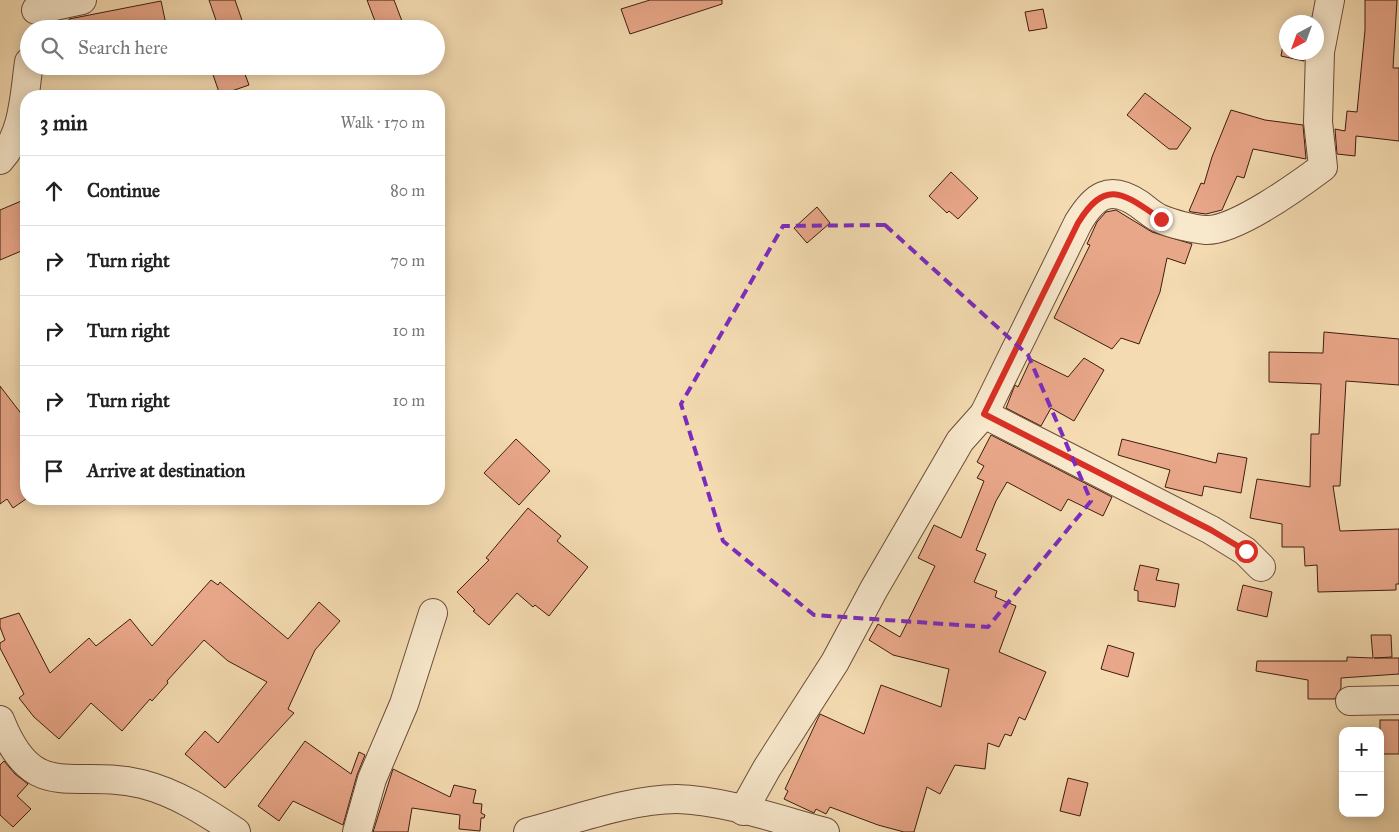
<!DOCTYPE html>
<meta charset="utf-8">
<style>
:root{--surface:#fff;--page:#f2f2f2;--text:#222;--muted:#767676;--line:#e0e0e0}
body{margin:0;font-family:"IM FELL Great Primer",serif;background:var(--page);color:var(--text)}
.controls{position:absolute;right:15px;bottom:15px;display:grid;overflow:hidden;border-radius:10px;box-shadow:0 2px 12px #0003}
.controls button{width:45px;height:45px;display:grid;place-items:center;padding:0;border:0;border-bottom:1px solid var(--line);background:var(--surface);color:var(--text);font:25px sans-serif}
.compass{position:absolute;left:1279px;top:15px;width:45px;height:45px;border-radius:50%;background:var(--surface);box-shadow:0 2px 12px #0003;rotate:221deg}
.stop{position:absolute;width:15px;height:15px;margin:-11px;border:4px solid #d93025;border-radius:50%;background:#fff}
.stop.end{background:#d93025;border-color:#fff;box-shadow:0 1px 5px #0008}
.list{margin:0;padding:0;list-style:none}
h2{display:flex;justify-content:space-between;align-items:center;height:65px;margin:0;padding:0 20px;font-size:21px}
h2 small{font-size:16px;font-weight:400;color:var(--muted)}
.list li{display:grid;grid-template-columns:32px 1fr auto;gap:15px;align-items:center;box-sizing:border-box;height:70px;padding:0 20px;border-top:1px solid var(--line)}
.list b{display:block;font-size:19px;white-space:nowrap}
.list em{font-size:16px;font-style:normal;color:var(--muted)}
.icon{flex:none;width:28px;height:28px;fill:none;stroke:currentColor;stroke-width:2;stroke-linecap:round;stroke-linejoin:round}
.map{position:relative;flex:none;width:1399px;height:832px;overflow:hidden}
.search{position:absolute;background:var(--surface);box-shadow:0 2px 12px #0003;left:20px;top:20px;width:425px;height:55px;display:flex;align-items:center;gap:12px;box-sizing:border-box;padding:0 18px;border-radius:28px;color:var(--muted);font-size:19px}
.panel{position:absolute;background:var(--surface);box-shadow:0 2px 12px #0003;left:20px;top:90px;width:425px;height:415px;border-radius:20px}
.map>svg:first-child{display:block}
.building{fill:#e9a789;stroke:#3f1d11}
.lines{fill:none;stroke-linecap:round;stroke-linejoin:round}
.minor-casing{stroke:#6c4c39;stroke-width:30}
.minor{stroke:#f8e8cc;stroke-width:28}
.route{stroke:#d93025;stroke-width:6}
.marked{fill:none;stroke:#7b2cbf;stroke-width:4;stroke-dasharray:10 6;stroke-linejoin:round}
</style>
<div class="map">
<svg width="1399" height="832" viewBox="0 0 1399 832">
<rect width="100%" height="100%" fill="#f4dbb1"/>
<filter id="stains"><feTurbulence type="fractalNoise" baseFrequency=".004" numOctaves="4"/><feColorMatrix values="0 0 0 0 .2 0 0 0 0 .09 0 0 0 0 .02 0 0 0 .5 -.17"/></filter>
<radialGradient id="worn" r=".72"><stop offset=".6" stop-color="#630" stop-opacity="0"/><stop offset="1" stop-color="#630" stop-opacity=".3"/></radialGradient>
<g class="building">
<path d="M209,0h26l10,29h-26z"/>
<path d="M367,0h27l11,29h-27z"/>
<path d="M650,0h72v4l-92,30 -9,-25z"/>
<path d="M1365,0h32l-4,68h6v73l-43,-5 -1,20 -18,-2 -2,-25 10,2 2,-20 10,1 8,-82z"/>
<path d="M161,1l6,28h-97l-1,-10z"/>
<path d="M1043,9l4,19 -18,3 -4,-19z"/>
<path d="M1286,28v24h18v9l-23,-5z"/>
<path d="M210,66h32l7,19 -29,10z"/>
<path d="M1145,93l46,35 -14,21h-8l-42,-34z"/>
<path d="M1231,110l34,10 38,5 3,34 -53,-10 -9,29 -7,-2 -15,34 -16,4 -14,-2 -3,-1 12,-28 3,1 8,-27z"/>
<path d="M951,172l27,26 -20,21 -9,-8 -2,2 -18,-17z"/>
<path d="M26,199v50l-26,11v-50z"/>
<path d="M817,207l13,16 -23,20 -13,-15z"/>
<path d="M1116,210l36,22 40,12 -7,20 -18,-6 -7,34 -21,52 -18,-6 -9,11 -58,-31 36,-73 -3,-1 10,-22 9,-10z"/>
<path d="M1324,332l75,7v46l-53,-4 -6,105h-7l7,45 59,-2v55h-3v6l-78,2 -1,-27 -12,1 -1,-19h-22v-23l-32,-6 7,-39 53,8 1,-53h8l2,-50 -52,-2v-30l54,1z"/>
<path d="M1084,358l20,12 -30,51 -23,-13 -10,18 -35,-18 9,-23 3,2 13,-28 37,18z"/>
<path d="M0,386l26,34v79l-13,9 -6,-9 -7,5z"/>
<path d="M991,435l121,62 -9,19 -35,-17 -7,12 -54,-29 -11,19 -20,49 10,4 -12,28 23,9 -2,6 21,9 -17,46 47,20 -21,48 -6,-3 -8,19 -6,-2 -6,13 -11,-4 -3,26 -30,-4 -15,29 -13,-7 -13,45h-10l-26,-7 -48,-18 -4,7 -10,-5 -2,4 -30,-14 4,-8 -3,-2 35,-75 44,20 17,-49 60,22 8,-38 -56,-14 -24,-15 9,-16 22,13 35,-71 -17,-8 16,-33 27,13 23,-57 -7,-3 7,-12 -7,-4z"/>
<path d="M516,439l34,32 -31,34 -35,-32z"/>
<path d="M1122,439l94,24 2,-10 29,5 -6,35 -37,-7 -2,10 -37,-9 5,-17 -52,-15z"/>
<path d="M528,508l33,28 -4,5 31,26 -39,49 -14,-11 -2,2 -16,-14 -28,32 -16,-14 2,-1 -18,-18 32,-32 -3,-2z"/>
<path d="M1140,565l19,4 -3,11 23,4 -4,23 -37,-6v-10l-4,-1z"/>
<path d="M211,580l7,5 2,-3 68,57 31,-37 21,19 -25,29 -27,59 6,4 -69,75 -40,-34 20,-23 13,12 49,-61 -39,-21 -24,-21 -37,41 1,2 -16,18 -2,-2 -28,32 -31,-28 -32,36 -25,-22 -15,-19 5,-4 -24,-46v-5l5,-3 -5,-13v-8l19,-6 31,60 39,-35 7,8 34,-27 22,27z"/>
<path d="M1243,585l29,7 -5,25 -30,-7z"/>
<path d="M1371,635h20l1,22 -18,1h25v16l-58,4v10l-6,11h-27v-19l-52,-9 1,-10h90v-4l26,1z"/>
<path d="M1108,645l26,8 -6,24 -27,-8z"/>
<rect x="1380" y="720" width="19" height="34"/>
<path d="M305,741l46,33 8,-22 6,3 -8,20 -14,50 -50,-24 -14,20 -21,-15z"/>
<path d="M4,761l11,13 13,10 -11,12 14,13 -18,18 -13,-12v-50z"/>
<path d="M393,769l57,28 4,-12 22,5 -3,13 9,1 -1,9 4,2 -1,3h-3l-1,13 -21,-2 1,-14 -48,-7 -4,24h-35z"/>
<path d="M1068,778l20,5 -8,33 -20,-5z"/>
</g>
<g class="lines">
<defs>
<g id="minor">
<path d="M36,10l46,-10"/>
<path d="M0,160c24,-27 24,-63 29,-98"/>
<path d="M984,414l227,116 34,21 16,16"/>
<path d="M1350,701l49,-1"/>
<path d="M0,720c34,86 72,47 142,64 35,9 64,28 94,48"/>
<path d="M743,811l24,-43 68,-106 39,-73 86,-148 24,-27 94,-191c16,-27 31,-39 61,-19 7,5 14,12 22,15 11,5 32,10 45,11 29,1 93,-45 117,-63l-5,-45 2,-70 10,-52"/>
<path d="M357,832l15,-53 32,-75 29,-91"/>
<path d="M528,832c46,-12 102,-33 149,-33 46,1 103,21 148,33"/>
</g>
</defs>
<use href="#minor" class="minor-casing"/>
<use href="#minor" class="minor"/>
</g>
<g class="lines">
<path class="route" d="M1161,219c-37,-25 -55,-42 -83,4l-94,191 227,116 35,21"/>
</g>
<path class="marked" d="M885,225l143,130 63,146 -103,126 -174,-12 -91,-74 -42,-137 102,-178z"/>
<rect width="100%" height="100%" filter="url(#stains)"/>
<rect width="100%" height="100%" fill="url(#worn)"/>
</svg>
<div class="controls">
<button>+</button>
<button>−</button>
</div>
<svg class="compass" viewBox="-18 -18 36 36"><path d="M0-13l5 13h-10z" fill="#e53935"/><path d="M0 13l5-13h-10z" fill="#767676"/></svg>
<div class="stop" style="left:1246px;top:551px"></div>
<div class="stop end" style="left:1161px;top:219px"></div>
<div class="search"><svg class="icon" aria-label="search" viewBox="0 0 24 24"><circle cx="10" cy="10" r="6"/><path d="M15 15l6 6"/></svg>Search here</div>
<section class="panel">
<h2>3 min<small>Walk · 170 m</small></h2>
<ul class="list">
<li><svg class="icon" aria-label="ahead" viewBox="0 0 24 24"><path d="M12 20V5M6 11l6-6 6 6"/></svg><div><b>Continue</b></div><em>80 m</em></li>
<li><svg class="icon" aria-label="right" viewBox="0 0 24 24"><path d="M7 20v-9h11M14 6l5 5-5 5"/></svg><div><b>Turn right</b></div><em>70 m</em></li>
<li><svg class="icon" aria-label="right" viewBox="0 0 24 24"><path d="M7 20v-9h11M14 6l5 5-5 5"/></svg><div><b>Turn right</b></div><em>10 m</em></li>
<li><svg class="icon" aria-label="right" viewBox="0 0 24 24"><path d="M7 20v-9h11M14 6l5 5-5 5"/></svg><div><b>Turn right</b></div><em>10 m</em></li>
<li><svg class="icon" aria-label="arrive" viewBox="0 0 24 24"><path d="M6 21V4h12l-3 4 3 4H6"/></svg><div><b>Arrive at destination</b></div></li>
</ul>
</section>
</div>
